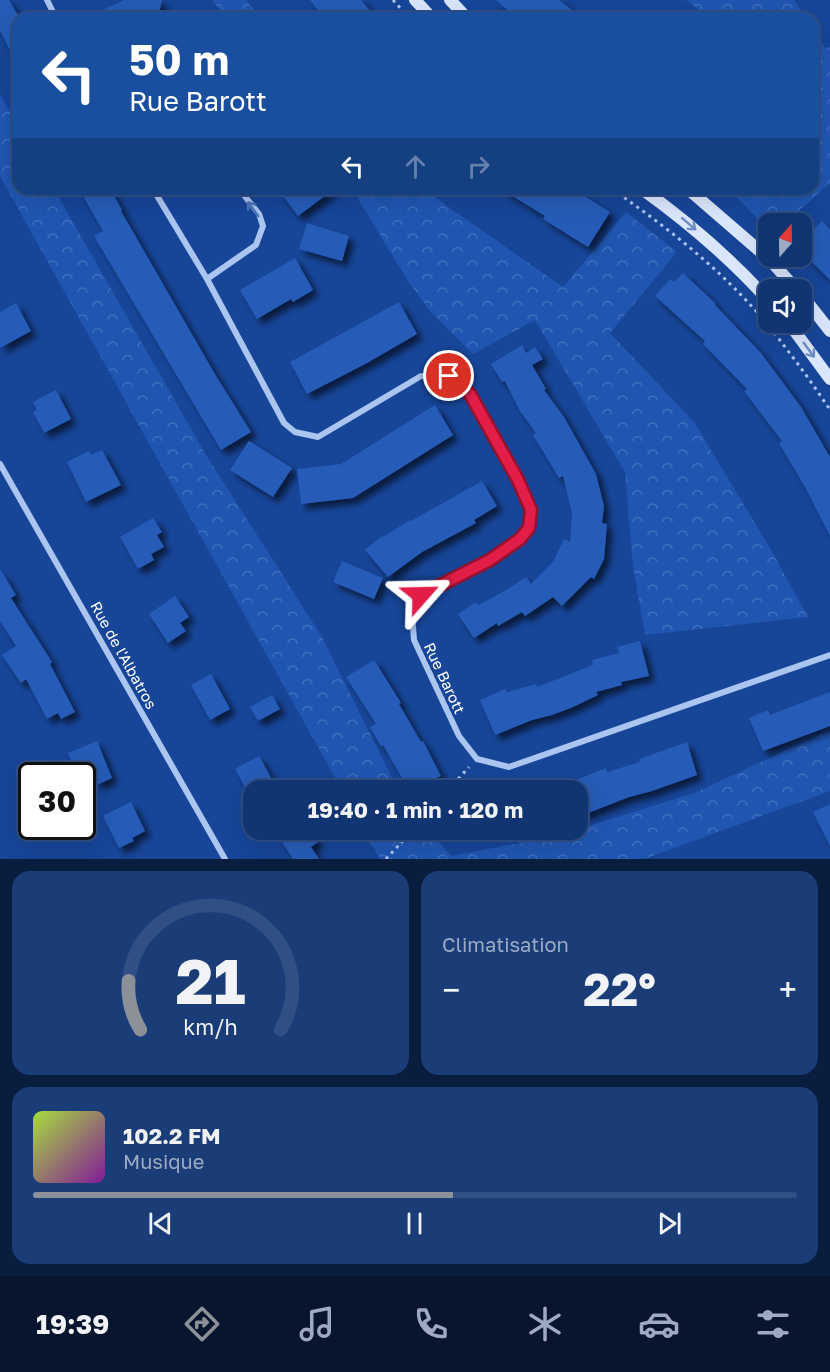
<!DOCTYPE html>
<html lang="fr">
<meta charset="utf-8">
<style>
body{margin:0;font-family:"Golos Text",sans-serif;background:#1a3c77;color:#f1f3f6;height:100vh;display:flex;flex-direction:column;font-size:22px;white-space:nowrap}
*{box-sizing:border-box;margin:0}
p{font-size:20px;color:#9caac4}
.icon{flex:none;width:33px;height:33px;fill:none;stroke:currentColor;stroke-width:2;stroke-linecap:round;stroke-linejoin:round}
.map{position:relative;height:859px;overflow:hidden}
.sheet{display:flex;flex-direction:column;gap:12px;padding:12px;background:#091d3f;flex:1}
.sheet>*{flex:none}
.banner{position:absolute;left:12px;top:12px;width:807px;height:183px;border-radius:18px;box-shadow:0 6px 24px #0002,0 0 0 2px #304f84;background:#1a4fa0;color:#fff;overflow:hidden}
.needle{width:39px;rotate:20deg}
.tools{position:absolute;left:758px;top:213px;display:grid;gap:12px}
.tools a{display:grid;place-items:center;width:54px;height:54px;border-radius:12px;background:#113472;box-shadow:0 6px 24px #0002,0 0 0 2px #304f84;font-size:30px}
.speed{position:absolute;left:18px;top:762px;display:flex;gap:12px;font-size:30px;font-weight:700;text-align:center}
.speed>*{display:grid;place-content:center;width:78px;height:78px;border-radius:50%;background:#113472;box-shadow:0 6px 24px #0002,0 0 0 2px #304f84;line-height:1}
.speed .limit{border:3px solid #111;border-radius:9px;background:#fff;color:#111}
.pin{position:absolute;display:grid;place-items:center;width:51px;height:51px;color:#fff;margin:-26px;border:3px solid #fff;border-radius:50%;box-shadow:0 2px 6px #0007}
.me{position:absolute;width:66px;margin:-33px;rotate:65deg;stroke-linejoin:round;filter:drop-shadow(0 0 4px #0008)}
.turn{display:flex;align-items:center;gap:21px;height:126px;padding:0 18px;font-size:27px}
.turn .icon{width:78px;height:78px;stroke-width:2.5}
.turn b{display:block;font-size:42px;line-height:51px}
.lanes{display:flex;align-items:center;height:57px;padding:0 18px;background:#0003;justify-content:center;gap:30px;direction:ltr}
.lanes .off{opacity:.35}
.big{font-size:45px;font-weight:700;line-height:1.1}
.sheet .tile{flex:1;display:flex;flex-direction:column;justify-content:center;gap:9px;min-width:0;padding:0 21px;border-radius:18px;background:#1a3c77}
.sheet .dial{align-items:center;gap:0}
.dial svg{height:156px;overflow:visible;fill:none;stroke:#304f84;stroke-width:7;stroke-linecap:round;text-anchor:middle}
.dial text{fill:#f1f3f6;stroke:none}
.song{display:flex;align-items:center;gap:18px}
.cover{width:72px;height:72px;border-radius:9px;background:linear-gradient(135deg,hsl(80 70% 55%),hsl(290 70% 35%))}
.played{height:6px;border-radius:3px;background:linear-gradient(90deg,#8c9099 55%,#304f84 55%)}
.keys{display:flex;justify-content:space-around;direction:ltr}
.heat{display:flex;justify-content:space-between;align-items:center;font-size:33px;direction:ltr}
.sheet .tiles{flex:1;display:grid;gap:12px;grid-template-columns:1fr 1fr}
.tile:last-child{grid-column:span 2}
.trip{position:absolute;left:243px;top:780px;width:345px;height:60px;border-radius:18px;background:#113472;box-shadow:0 6px 24px #0002,0 0 0 2px #304f84;font-weight:700;line-height:60px;text-align:center}
.dock{display:flex;height:96px;justify-content:space-around;align-items:center;background:#07152e;color:#9caac4}
.dock .icon{width:42px;height:42px}
.dock .on{color:#8c9099}
.dock b{font-size:27px;color:#f1f3f6}
.map>svg:first-child{display:block}
.forest{fill:url(#forest-crowns)}
.building{fill:#265bb7;filter:url(#shadow)}
.lines{fill:none;stroke-linecap:round;stroke-linejoin:round}
.path{stroke:#abc5f1;stroke-width:3;stroke-dasharray:3 4.5;stroke-linecap:butt}
.street{stroke:#abc5f1;stroke-width:6}
.secondary{stroke:#dae6fc;stroke-width:12}
.oneway{stroke:#4b72b7}
.oneway2{stroke:#6f8dc5}
.route-casing{stroke:#92132f;stroke-width:15}
.route{stroke:#e11d48;stroke-width:10}
.labels{text-anchor:middle;dominant-baseline:central;stroke-width:6;stroke-linejoin:round;paint-order:stroke}
.street-label{font-size:15px;fill:#fff;stroke:#174598}
</style>
<div class="map">
<svg width="830" height="859" viewBox="0 0 830 859">
<defs>
<pattern id="forest-crowns" width="20" height="18" patternUnits="userSpaceOnUse" patternTransform="scale(1.5)"><rect width="20" height="18" fill="#2056b2"/><path d="M2 6a3 3 0 1 1 6 0M12 15a3 3 0 1 1 6 0" fill="none" stroke="#416fbe"/></pattern>
<filter id="shadow"><feDropShadow dx="5.5" dy="5.5" stdDeviation="3" flood-color="#0009"/></filter>
</defs>
<rect width="100%" height="100%" fill="#174598"/>
<!-- forest -->
<path class="forest" d="M212,0H246L260,18H226Z
M686,0H794L806,18H709Z
M813,29L825,48L830,47V183L785,223L768,224V230L729,189H813Z
M0,94L18,126V189H54L206,455L322,637L398,790H342L0,176Z
M352,189H426L444,204L563,287L626,212L677,252L610,333L694,422L767,543L808,617L645,635L633,566L625,472L535,320L473,354L430,311L408,281Z
M830,730V791L644,859H380L363,830H428L451,856L556,836L692,794Z"/>
<!-- building -->
<path class="building" d="M0,0H9L18,15V67L0,30Z
M124,0H162L158,18H85Z
M310,0H361L376,18H324Z
M496,0H559L582,18H516Z
M79,189H110L122,210L121,211L216,376L251,432L221,450L94,236L103,231Z
M278,189H334L298,216Z
M501,189H573L610,212L588,247L543,219L545,216Z
M822,221L830,229V280L801,251V242Z
M307,223L349,236L342,261L299,249Z
M295,258L313,290L293,302L291,299L257,319L240,290Z
M683,273L716,304L715,305L761,353L801,407L830,457V536L805,487L779,443L782,441L744,391L747,389L703,344L705,341L655,296L670,279L674,282Z
M399,302L417,334L367,363L307,394L290,362Z
M16,303L31,331L0,348V312Z
M522,345L526,353L535,347L543,359L532,365L546,389L544,390L564,417L596,474L604,506L602,523L607,524L604,559L594,579L591,577L562,606L553,597L525,616L522,612L498,626L497,623L474,638L458,614L476,602L478,605L503,592L526,577L531,584L553,562L564,539L570,542L572,513L563,476L559,478L533,435L536,433L520,411L505,381L502,382L491,364Z
M56,390L71,419L44,433L33,412L37,410L33,402Z
M435,405L453,435L353,498L301,504L297,469L341,464Z
M249,441L292,468L273,497L230,470Z
M102,450L121,485L86,502L67,462L89,451L91,455Z
M482,481L497,506L474,520L476,523L422,552L388,577L365,550L382,536L383,537L410,520L411,521Z
M153,518L162,532L157,535L164,547L151,554L154,560L138,569L120,537Z
M342,561L383,578L374,599L333,582Z
M0,569L16,595L11,598L52,662L50,664L75,712L61,719L58,713L47,719L26,679L21,683L2,655L16,646L0,621Z
M175,596L189,617L180,623L186,631L168,643L149,614Z
M640,641L649,676L621,682L622,685L596,692L598,695L573,707L552,715L532,720L495,735L480,700L505,689L507,692L536,684L537,687L593,665L592,660L619,653L617,647Z
M374,660L401,703L399,704L421,742L423,741L441,776L412,790H409L383,745L381,746L370,727L376,724L346,677Z
M211,674L230,709L210,720L191,685Z
M830,692V726L763,751L749,718L768,710L770,715Z
M272,695L280,709L258,721L250,707Z
M97,741L112,778L97,785L92,774L78,776L68,753Z
M687,742L697,775L652,791L629,797L578,817V790H551L606,768L607,772L640,762L639,759Z
M259,756L275,785L266,790H254L252,786L246,789L235,769Z
M131,802L145,831L132,838L134,841L119,848L103,816Z
M830,804V846L813,812Z
M288,830H310L318,842L311,847L319,859H293L278,836Z"/>
<g class="lines">
<!-- path -->
<path class="path" d="M393,0L409,18
M612,189C675,233 736,281 782,343C799,365 815,387 830,410
M448,790L469,767
M386,859L413,830"/>
<!-- street -->
<path class="street" d="M47,0L56,18
M153,189L207,279L284,423L295,432L318,437L421,376H449L470,394L518,480L531,510L529,528L520,539L490,560L421,595L412,614L414,640L459,736L477,759L509,767L830,655
M207,279L256,245L263,226L259,214L239,189
M0,464L225,859"/>
<!-- secondary -->
<path class="secondary" d="M415,0L432,18
M450,0L467,18
M642,189C688,222 730,258 768,300
M688,189L770,260L797,290
M801,294L830,331
M788,322L830,379"/>
</g>
<!-- one-way arrows -->
<defs><path id="oneway-shaft" d="M-6 0H5M1.5-3L5.5 0L1.5 3" fill="none" stroke-width="1.6" stroke-linecap="round" stroke-linejoin="round" transform="scale(1.5)"/></defs>
<use class="oneway" href="#oneway-shaft" transform="translate(253 209) rotate(-126)"/>
<g class="oneway2">
<use href="#oneway-shaft" transform="translate(689 224) rotate(41)"/>
<use href="#oneway-shaft" transform="translate(809 350) rotate(54)"/>
</g>
<g class="lines">
<defs>
<path id="route" d="M421,595L490,560L520,539L529,528L531,510L518,480L470,394L449,376"/>
</defs>
<!-- route casing -->
<use href="#route" class="route-casing"/>
<!-- route -->
<use href="#route" class="route"/>
</g>
<g class="labels">
<!-- street labels -->
<g class="street-label">
<text transform="translate(124 655) rotate(61)">Rue de l'Albatros</text>
<text transform="translate(445 678) rotate(65)">Rue Barott</text>
</g>
</g>
</svg>
<div class="tools">
<a><svg class="needle" viewBox="-14 -14 28 28"><path d="M0-13l5 13h-10z" fill="#e53935"/><path d="M0 13l5-13h-10z" fill="#9caac4"/></svg></a>
<a><svg class="icon" aria-label="sound" viewBox="0 0 24 24"><path d="M4 9h4l5-4v14l-5-4H4zM17 9q2 3 0 6"/></svg></a>
</div>
<div class="speed"><div class="limit">30</div></div>
<div class="pin" style="left:449px;top:376px;background:#d93025"><svg class="icon" aria-label="arrive" viewBox="0 0 24 24"><path d="M6 21V4h12l-3 4 3 4H6"/></svg></div>
<svg class="me" style="left:421px;top:595px" viewBox="-20 -20 40 40"><path d="M0-17L14 15 0 8-14 15z" fill="#e11d48" stroke="#fff" stroke-width="4"/></svg>
<div class="trip">19:40 · 1 min · 120 m</div>
<div class="banner">
<div class="turn"><svg class="icon" aria-label="left" viewBox="0 0 24 24"><path d="M17 20v-9H6M10 6l-5 5 5 5"/></svg><div><b>50 m</b>Rue Barott</div></div>
<div class="lanes"><svg class="icon" aria-label="left" viewBox="0 0 24 24"><path d="M17 20v-9H6M10 6l-5 5 5 5"/></svg><svg class="icon off" aria-label="ahead" viewBox="0 0 24 24"><path d="M12 20V5M6 11l6-6 6 6"/></svg><svg class="icon off" aria-label="right" viewBox="0 0 24 24"><path d="M7 20v-9h11M14 6l5 5-5 5"/></svg></div>
</div>
</div>
<section class="sheet">
<div class="tiles">
<div class="tile dial"><svg viewBox="0 0 100 80">
<path d="M14 69A42 42 0 1 1 86 69"/>
<path d="M14 69A42 42 0 0 1 8 44" stroke="#8c9099"/>
<text x="50" y="56" font-size="32" font-weight="700">21</text>
<text x="50" y="72" font-size="11">km/h</text>
</svg></div>
<div class="tile"><p>Climatisation</p>
<div class="heat"><a>−</a><b class="big">22°</b><a>+</a></div>
</div>
<div class="tile">
<div class="song"><i class="cover"></i><div><b>102.2 FM</b><p>Musique</p></div></div>
<div class="played"></div>
<div class="keys"><svg class="icon" aria-label="previous" viewBox="0 0 24 24"><path d="M18 5L8 12l10 7zM5 5v14"/></svg><svg class="icon" aria-label="pause" viewBox="0 0 24 24"><path d="M8 5v14M16 5v14"/></svg><svg class="icon" aria-label="next" viewBox="0 0 24 24"><path d="M6 5l10 7-10 7zM19 5v14"/></svg></div>
</div>
</div>
</section>
<nav class="dock">
<b>19:39</b>
<svg class="icon on" aria-label="directions" viewBox="0 0 24 24"><path d="M12 3l9 9-9 9-9-9zM9 14v-3h6M13 9l2 2-2 2"/></svg>
<svg class="icon" aria-label="music" viewBox="0 0 24 24"><path d="M9 18V5l10-2v13"/><circle cx="6" cy="18" r="3"/><circle cx="16" cy="16" r="3"/></svg>
<svg class="icon" aria-label="phone" viewBox="0 0 24 24"><path d="M5 4h4l2 5-3 2q2 4 5 5l2-3 5 2v4C11 20 4 13 5 4z"/></svg>
<svg class="icon" aria-label="climate" viewBox="0 0 24 24"><path d="M12 3v18M4 7l16 10M4 17L20 7"/></svg>
<svg class="icon" aria-label="car" viewBox="0 0 24 24"><path d="M5 17H2v-5l4-1 3-4h7l3 4 3 1v5h-3M9 17h6M6 11h13"/><circle cx="7" cy="17" r="2"/><circle cx="17" cy="17" r="2"/></svg>
<svg class="icon" aria-label="filters" viewBox="0 0 24 24"><path d="M4 7h16M4 17h16"/><circle cx="9" cy="7" r="2"/><circle cx="15" cy="17" r="2"/></svg>
</nav>
